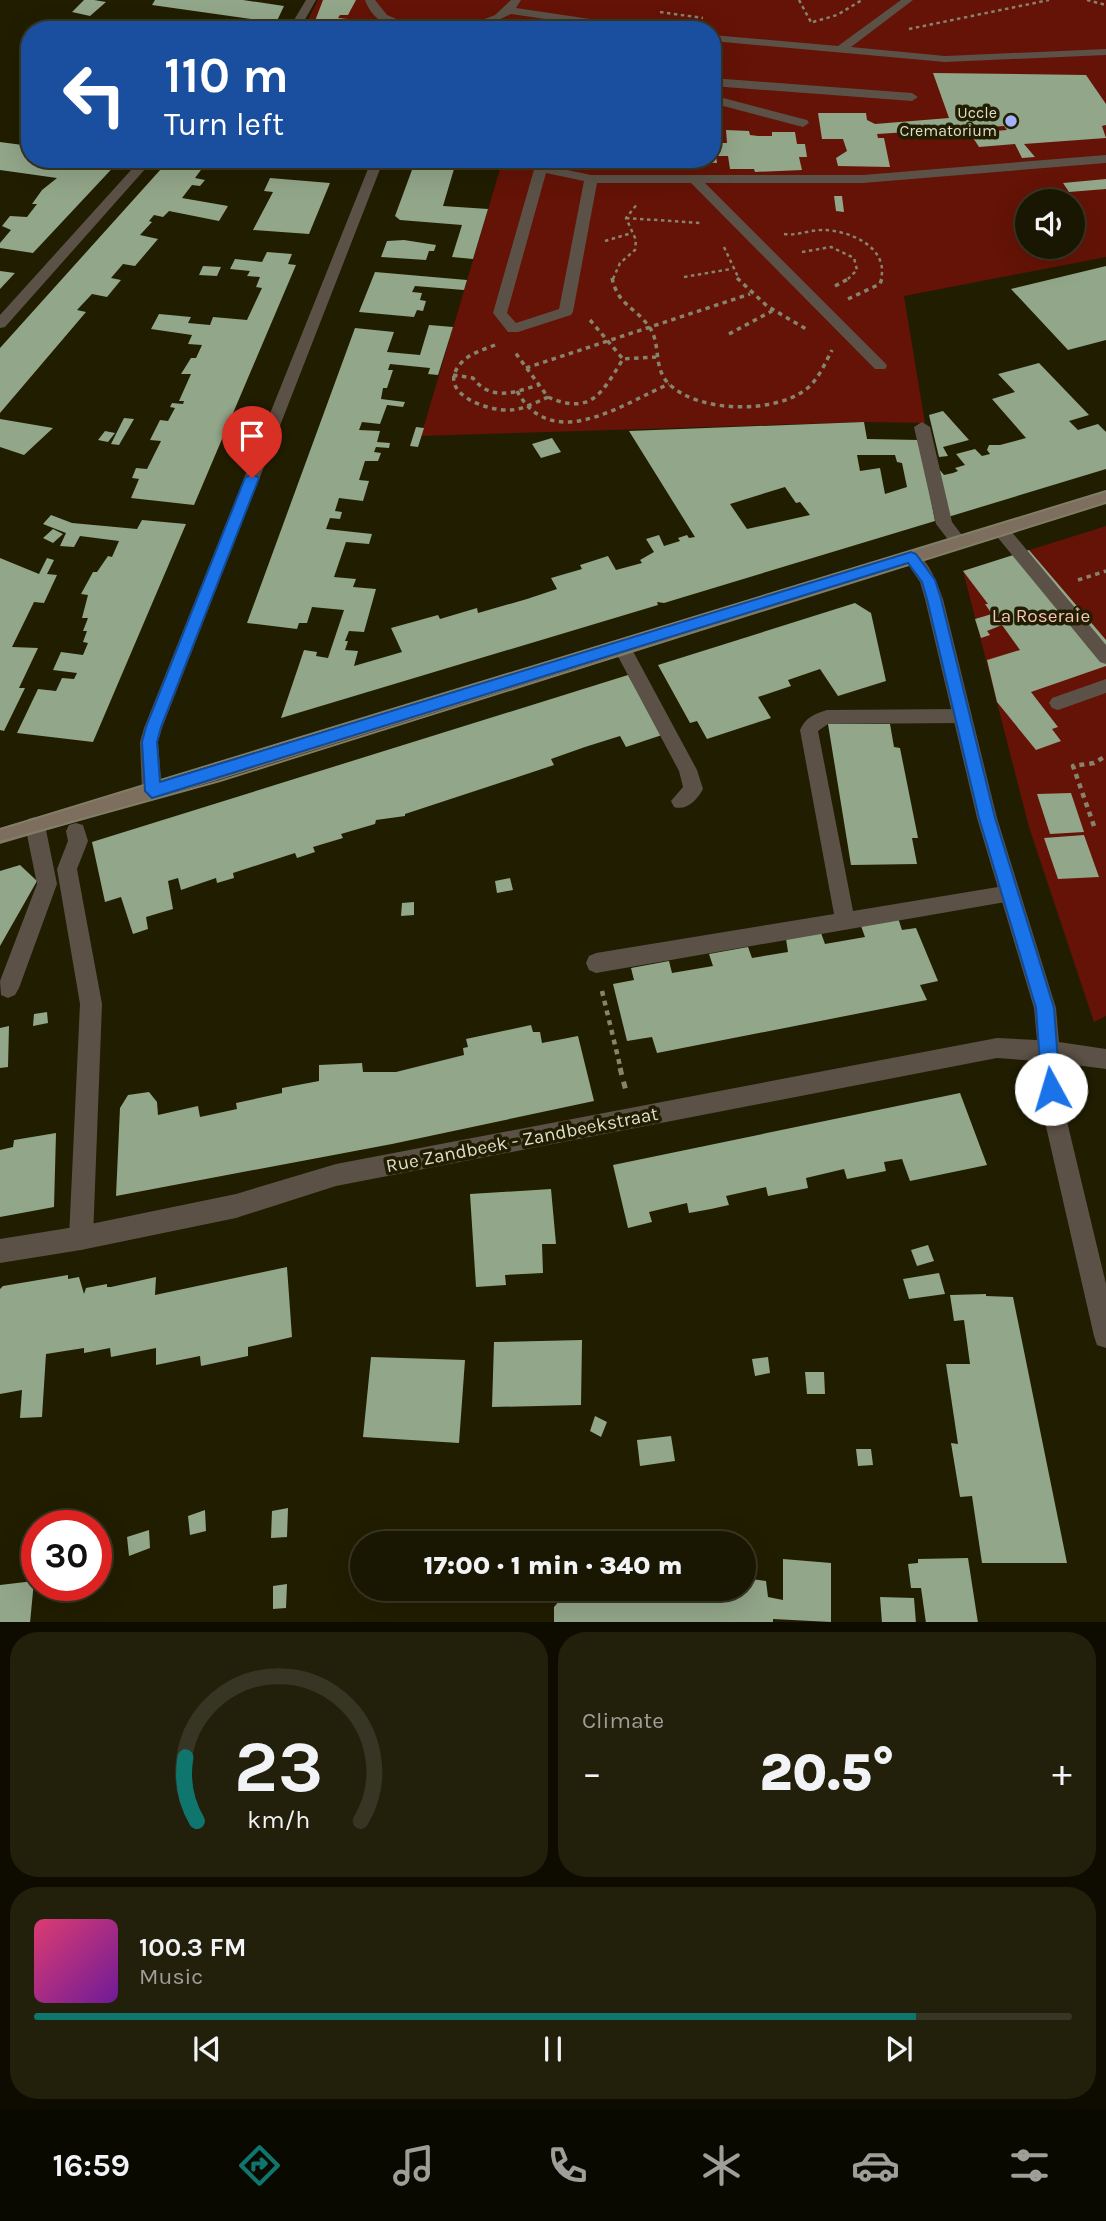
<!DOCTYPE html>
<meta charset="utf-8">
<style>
body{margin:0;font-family:Karla,sans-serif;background:#221f0b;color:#f1f3f6;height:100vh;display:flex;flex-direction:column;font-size:26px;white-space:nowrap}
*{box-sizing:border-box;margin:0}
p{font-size:23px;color:#9f9f99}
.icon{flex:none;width:38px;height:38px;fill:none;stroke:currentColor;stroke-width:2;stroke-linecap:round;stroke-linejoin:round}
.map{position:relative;height:1622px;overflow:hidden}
.details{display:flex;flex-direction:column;gap:10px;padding:10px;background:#0e0c01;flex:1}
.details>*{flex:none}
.top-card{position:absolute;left:21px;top:21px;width:700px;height:147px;border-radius:28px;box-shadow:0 7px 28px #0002,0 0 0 2px #373523;background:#1a4fa0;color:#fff;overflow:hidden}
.controls{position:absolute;left:1015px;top:189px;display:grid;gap:14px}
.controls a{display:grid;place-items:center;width:70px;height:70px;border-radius:50%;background:#191601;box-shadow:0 7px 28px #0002,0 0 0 2px #373523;font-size:35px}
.speed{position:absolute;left:21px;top:1510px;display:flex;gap:14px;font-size:35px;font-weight:700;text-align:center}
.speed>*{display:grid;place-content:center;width:91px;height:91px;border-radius:50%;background:#191601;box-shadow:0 7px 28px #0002,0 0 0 2px #373523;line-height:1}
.speed .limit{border:10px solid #d22;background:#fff;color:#111}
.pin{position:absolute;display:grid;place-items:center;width:60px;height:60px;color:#fff;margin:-72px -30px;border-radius:50% 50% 50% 0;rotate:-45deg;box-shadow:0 0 7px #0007}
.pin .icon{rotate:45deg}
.me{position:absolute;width:77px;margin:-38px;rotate:354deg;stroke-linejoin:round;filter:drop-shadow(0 0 5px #0008)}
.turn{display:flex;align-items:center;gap:24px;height:147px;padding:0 28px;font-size:32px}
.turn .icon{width:91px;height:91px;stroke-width:2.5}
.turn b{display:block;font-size:49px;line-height:60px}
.big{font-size:52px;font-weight:800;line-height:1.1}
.details .tile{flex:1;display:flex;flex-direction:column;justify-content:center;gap:10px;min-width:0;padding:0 24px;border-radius:28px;background:#221f0b}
.details .dial{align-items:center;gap:0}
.dial svg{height:182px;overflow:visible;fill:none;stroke:#373523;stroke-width:7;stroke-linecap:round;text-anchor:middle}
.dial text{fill:#f1f3f6;stroke:none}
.song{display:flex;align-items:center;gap:21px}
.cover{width:84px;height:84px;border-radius:10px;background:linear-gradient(135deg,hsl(340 70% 55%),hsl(280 70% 35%))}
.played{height:7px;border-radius:4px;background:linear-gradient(90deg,#0f766e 85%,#373523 85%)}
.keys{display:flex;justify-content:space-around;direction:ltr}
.heat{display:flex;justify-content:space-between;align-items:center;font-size:38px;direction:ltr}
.details .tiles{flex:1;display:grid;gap:10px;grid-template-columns:1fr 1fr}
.tile:last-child{grid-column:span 2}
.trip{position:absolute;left:350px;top:1531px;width:406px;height:70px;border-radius:35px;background:#191601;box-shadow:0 7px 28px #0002,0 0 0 2px #373523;font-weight:800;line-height:70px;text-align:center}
.tab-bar{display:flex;height:112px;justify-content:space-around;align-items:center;background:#0a0900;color:#9f9f99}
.tab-bar .icon{width:49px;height:49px}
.tab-bar .on{color:#0f766e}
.tab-bar b{font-size:32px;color:#f1f3f6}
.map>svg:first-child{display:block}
.green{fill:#641306;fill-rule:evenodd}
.building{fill:#92a689;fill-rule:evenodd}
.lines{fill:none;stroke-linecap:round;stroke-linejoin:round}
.path-far3{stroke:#86846d;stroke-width:2.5;stroke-dasharray:3.5 3.5;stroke-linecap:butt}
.path-far2{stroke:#86846d;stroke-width:3.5;stroke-dasharray:4.5 4.5;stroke-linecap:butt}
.path-far1{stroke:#86846d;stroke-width:4.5;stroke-dasharray:5 5;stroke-linecap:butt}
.path{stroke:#86846d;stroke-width:5;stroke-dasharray:7 7;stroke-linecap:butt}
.service{fill:#5b5147;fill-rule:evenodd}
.pedestrian{fill:#5b5147;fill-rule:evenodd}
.minor{fill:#5b5147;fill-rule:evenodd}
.secondary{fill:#7e6e5e;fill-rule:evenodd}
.tram{stroke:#817e68;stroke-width:2}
.route{fill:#1a73e8;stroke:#114b97;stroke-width:2}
.poi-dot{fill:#a2b2fd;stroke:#211d01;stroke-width:2.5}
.labels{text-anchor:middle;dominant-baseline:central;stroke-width:7;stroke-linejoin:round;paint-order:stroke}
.far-poi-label{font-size:16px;fill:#dfddcb;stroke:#211d01;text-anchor:end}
.park-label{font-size:19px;fill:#f7c4b9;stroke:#211d01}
.street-label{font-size:19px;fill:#dfddcb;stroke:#211d01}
</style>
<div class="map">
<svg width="1106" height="1623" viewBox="0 0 1106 1623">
<rect width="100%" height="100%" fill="#211d01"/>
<!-- green -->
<path class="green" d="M318,0H1106V257L904,296L925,423L864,422L421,436L503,159H712V30H303ZM1027,201H1073V247H1027Z
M1106,526V1016L1094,1022L1029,827L963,571Z"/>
<!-- building -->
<path class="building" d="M84,0H94L106,2L90,16L72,12Z
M155,0H243L284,6L276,23L250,22L251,19L152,5Z
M323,0H356L348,15H340L338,18L347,19L342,30H303L311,21H315Z
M104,22L138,23L135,30H100Z
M933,73L1086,75L1106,104V125L1102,126L1106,138L1024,144L1035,157L1022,158L1015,144L979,147L970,133L1007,130L1004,126L877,134L878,138H884L890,167L838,166L836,158L847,151L843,139H822L818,113H866L867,120L875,124L949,118Z
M726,130L749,131L750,135L758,136H772V132H795L797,144H805L807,157H799L802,170L755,172L754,169H730L728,156H716L717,163L698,162L697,159H712V143H727Z
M0,142L30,146V159H121L33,253L0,248V243L11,230L2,226L10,216L27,217L37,204H32L42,190L57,178L0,170Z
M170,159H209L195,178L205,180L200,186L192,185L182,198L228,206L219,221L169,211L163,217L154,215L149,221L152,222L140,235L158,239L135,266L123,264L111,278L121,280L107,297L92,294L77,310L86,312L0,413V348Z
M277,159H340L336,169L280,165L275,163Z
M416,159H457L443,206L488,209L473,259L452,257L462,225L400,220L395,216Z
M270,178L330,183L309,234L253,230L273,192L264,191Z
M1106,179V189L1069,192L1063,183Z
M834,196H842L844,212L836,211Z
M387,241L404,240L436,245L434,251H429L426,260L381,257Z
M267,252L292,254L288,264L296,265L194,505L131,498L139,479L132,478L136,468L147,469L161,441L150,440L160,420L168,421L175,408L170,407L172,403L183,404L184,401H179L191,374H181L191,358H196L202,345L188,344L192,335L151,329L159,314L191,317L188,323L210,325L213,317L247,320L262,288L256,287L260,277L247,276L250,271L230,269L235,259L262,262Z
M203,266L221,267L217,276L199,275Z
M1106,266V340L1068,350L1011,289Z
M0,271L15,273L0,289Z
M375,272L467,280L464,290L415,286L412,292L422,293L420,300L426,301L423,311L417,310L414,317L359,312Z
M429,325L453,327L438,375L428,374L430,368L390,364L388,370H393L387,388H383L381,399L405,402L403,407L387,405L380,424L362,422L359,430L380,431L377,442L390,443L389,448L376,447L374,452L381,453L378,461H365L359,480L369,481L363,501L339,498L335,511L342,512L340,519L330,518L326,529L372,534L369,544L346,542L334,577L356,579L353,587L376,589L364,632L349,631L345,641H348L345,650L358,651L354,666L402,652L391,628L438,615L440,619L477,608L478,613L527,599L557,589L551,578L582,569L580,565L608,556L616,570L642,563L640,560L654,552L646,539L659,535L664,546L680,541L678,538L687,535L689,538L695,537L629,431L864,422L867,439L919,440L935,521L664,603L657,602L658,605L281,718L304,650L317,652L316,656L328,658L344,610L312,607L307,623H299L297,629L247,623L355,328L394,332L387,352L420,355ZM857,455H895L897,462L902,463L907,487L885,494L880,468L860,471ZM785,487L796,503L800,502L810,515L747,529L730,504Z
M1039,363L1089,415L1069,421L1078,430L1098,424L1106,432V469L948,517L939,469L944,475L953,473L958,471L955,468L965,465L956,454L975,449L982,456L990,454L987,450L989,445H1000L1026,438L992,399L1015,392L998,374Z
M943,411L969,440L943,447L948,456L939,457L929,415Z
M124,418L134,419L119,445L111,444Z
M0,419L53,428L24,455L0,447Z
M416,427L424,428L418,447L410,446Z
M105,431L115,433L108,442L98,440Z
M552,438L561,452L541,458L532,444Z
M51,515L72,523L137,529L142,520L186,524L93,742L17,733L38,689L56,691L62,678L74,679L77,673L53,670L61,652L83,655L88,643L83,642L87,631H83L88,618H82L88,595L81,594L93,572H97L108,556L112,557L119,541L80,536L74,547L60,546L66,533L43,524Z
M53,529L63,534L53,543L43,538Z
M1029,550L1106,640V666L1031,692L1058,727L1052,729L1061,741L1036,750L997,702L987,660L1020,650L1002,625L987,631L990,635L981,638L975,619L992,614L985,604H988L963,571Z
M0,558L39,574L47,558L54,560L47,574L57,575L44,603L34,602L12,647L38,648L19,688H25L4,731L0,730Z
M855,603L871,613L886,681L838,696L820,669L788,680L791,686L758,697L771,718L707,739L697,721L690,723L658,665Z
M628,675L662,735L626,747L620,736L585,747L551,759L554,765L405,814V816L376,820L375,824L341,834L343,838L313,847L315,852L297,858L295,853L233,873L234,878L217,883L216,878L181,890L178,878L168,881L173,909L146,917L148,929L133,934L121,897L105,902L92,842Z
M828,724H890L894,747L900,748L918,838H912L917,864L851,865Z
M1071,793L1084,832L1050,834L1037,794Z
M1084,835L1099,877L1058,879L1044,838Z
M20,865L37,881L0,946V871Z
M510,878L513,890L497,893L495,881Z
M414,902V915L401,916L402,903Z
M898,918L902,930L916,928L938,981L920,985L927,1000L657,1053L652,1037L627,1041L613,984L634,980L631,968L669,961L672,973L713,966L709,954L748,947L752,958L788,952L786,939L821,933L825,944L865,937L861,926Z
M47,1012L48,1023L33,1026L34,1014Z
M531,1025L533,1032H540L542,1043L578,1036L594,1101L392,1144L116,1196L120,1108L128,1095L149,1092L157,1102L158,1115L198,1106L200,1117L237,1109L236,1103L282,1093V1088L319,1081V1065L362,1063L363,1072H396L464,1055L463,1048L468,1047L466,1039Z
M9,1026L8,1067L0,1068V1028Z
M960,1093L987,1165L910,1181L902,1159L884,1162L886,1171L867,1175L847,1179L844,1169L806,1178L808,1188L768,1196L766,1187L726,1196L729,1205L711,1209L689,1213L687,1203L649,1212L652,1222L628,1228L613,1165Z
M56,1133L54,1207L0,1217V1150L13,1147L14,1140Z
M551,1189L556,1244H542L543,1273L505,1275L506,1285L476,1287L470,1194Z
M928,1245L934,1261L917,1266L911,1250Z
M287,1267L292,1337L248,1347V1356L201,1366L200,1356L156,1365V1348L111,1357L110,1348L84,1353V1348L46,1354L42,1417L20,1418L22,1390L0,1394V1289L3,1286L68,1275V1279L79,1277L84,1294L86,1288L107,1284V1287H111L156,1277L155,1295Z
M939,1273L945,1294L909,1299L903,1279Z
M986,1294V1296L1013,1297L1067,1563H982L972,1496L960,1497L951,1443L958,1444L946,1364H970L964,1320L954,1321L950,1295Z
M582,1340L581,1405L492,1407L494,1342Z
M371,1357L465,1360L459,1443L363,1437Z
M768,1357L770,1373L755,1376L752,1359Z
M805,1372H824L825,1394H807Z
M595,1416L607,1422L601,1437L590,1431Z
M671,1436L675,1461L640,1466L637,1440Z
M856,1449H871L873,1465L858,1466Z
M288,1508L287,1537L271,1538L272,1511Z
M205,1510L206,1531L190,1535L188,1516Z
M149,1530L150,1548L129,1556L127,1537Z
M968,1558L978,1623H926L921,1588H911L908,1564L918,1563V1559Z
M783,1559L831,1563V1622L773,1619V1623H554V1607L561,1599L562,1589H666L665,1595L722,1602V1589H744V1578L766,1581L768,1597L783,1600Z
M34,1581L30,1623H0V1585Z
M287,1584L286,1608L273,1609V1586Z
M880,1597L914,1598L916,1623H882Z"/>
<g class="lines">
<!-- path-far3 -->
<path class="path-far3" d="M799,0L812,24
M1087,0L1106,5
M660,12L703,18
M813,22L837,15L862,0
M909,29L1049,0
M626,218L701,223
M784,234C797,236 809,230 822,230C849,230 889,247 881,279
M605,241L632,233
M724,247L739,279
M802,252L831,247L854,258L857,270L848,279
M684,277L731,269
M613,279L620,263L635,250L636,240L626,218L638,203"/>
<!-- path-far2 -->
<path class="path-far2" d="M612,278C618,306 636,307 650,328C661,345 653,367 668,383C697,413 773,414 805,390C818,381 825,363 832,350
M737,278L767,306L806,329
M835,286L850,278
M848,299L880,284L882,278
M590,320L623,359
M729,334L772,311
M495,345C483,350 470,353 461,363C434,393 489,412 511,410C524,409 537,402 548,397L514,351
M526,368L750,294
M453,375L473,378C490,401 514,393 538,385
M517,391C552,455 624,403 669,384
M548,397C591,416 602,393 623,359L656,357
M1078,580L1106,571"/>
<!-- path-far1 -->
<path class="path-far1" d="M1094,826L1073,766L1094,763L1106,756
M602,991L621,1070"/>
<!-- path -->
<path class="path" d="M620,1068L626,1091"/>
<!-- service -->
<path class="service" d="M183,22L205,28L206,30H161Z
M712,78L912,93L918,97L912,101L712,86Z
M712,95L807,120L809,123L803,127L712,103Z
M537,159H549L548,166L591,175H863L1044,160L1050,164L1044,168L863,183H705L885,363L887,366L885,369H875L691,183H597L573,312L571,315L518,332H508L493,313ZM546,173L584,181L559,309L516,323L507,313Z
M922,422L930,427L952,522L967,542L965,546H953L936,524L914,427Z
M1000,523L1006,525L1106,645V664L1100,662L994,533L992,529L994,525Z
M622,640L628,642L697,770L703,789C697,800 687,811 674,807L671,801L683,787L679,771L613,647L616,642Z
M1106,679V693L1058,710L1052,708L1049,703L1052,698Z
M962,709L968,711L971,716L968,721L962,723L828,724L818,731L853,911L1010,885L1017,888L1020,894L1017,900L596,973L589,970L586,963L589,956L596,953L834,914L800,730C806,717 814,714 827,710Z
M35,817L42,819L45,825L57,884L19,988L15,995L8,998L1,995L0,981L37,884L25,825L28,819Z"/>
<!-- pedestrian -->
<path class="pedestrian" d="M365,0H375L387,15L423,30C399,30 374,26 365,0Z
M511,0H521L516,8L644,27L649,30H620L511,14L481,28L456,30L495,15Z
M901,0H913L851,47L945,56L1106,49V55L945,62L712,41V35L838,46Z
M1106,155V163L1044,168L1038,164L1044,160Z
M76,823L83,825L88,841L77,869L102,1004L93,1238L89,1246L81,1250L73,1246L69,1238L80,1004L57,869L68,841L66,831L69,825Z"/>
<!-- minor -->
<path class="minor" d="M306,0H316L299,30H288Z
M141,159H154L5,327L0,328V315Z
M372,159H384L162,728L158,742L162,791L159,797L152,799L145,797L142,791L140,742L144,728Z
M911,551C928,556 937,583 943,599L997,818L1056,1008L1059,1042L1106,1049V1069L1060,1063L1064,1109L1106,1284V1348L1097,1345L1094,1336L1042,1109L1038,1061L997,1058L336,1186L236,1218L81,1250L0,1263V1239L81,1226L236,1194L336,1164L997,1038L1037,1040L1034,1008L977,818L925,599L920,582L903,557Z"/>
<!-- secondary -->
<path class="secondary" d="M1106,491V503L218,780L0,844V828L218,764Z"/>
<!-- tram -->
<path class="tram" d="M0,829L1106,491
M0,842L220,781L1106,503"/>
</g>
<!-- route -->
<path class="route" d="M252,474L259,478L161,727L157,742L160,782L911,552L916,554L935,580L941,599L995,818L1054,1008L1060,1089L1057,1096L1051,1098L1044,1096L1042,1089L1036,1008L979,818L927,599L922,582L908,563L152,798L145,791L142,742L146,727L245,478Z"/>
<!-- markers -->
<circle class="poi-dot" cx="1011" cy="121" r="7"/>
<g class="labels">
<!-- far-poi labels -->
<g class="far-poi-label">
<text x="997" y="112">Uccle<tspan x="997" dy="18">Crematorium</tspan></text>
</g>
<!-- park labels -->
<g class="park-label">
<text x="1041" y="616">La Roseraie</text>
</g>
<!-- street labels -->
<g class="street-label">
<text transform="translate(522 1140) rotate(-11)">Rue Zandbeek - Zandbeekstraat</text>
</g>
</g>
</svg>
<div class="controls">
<a><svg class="icon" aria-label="sound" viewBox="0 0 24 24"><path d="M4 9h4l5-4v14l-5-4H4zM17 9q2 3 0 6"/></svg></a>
</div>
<div class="speed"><div class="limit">30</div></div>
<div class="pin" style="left:252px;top:478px;background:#d93025"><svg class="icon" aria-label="arrive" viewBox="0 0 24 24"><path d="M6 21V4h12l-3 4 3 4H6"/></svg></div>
<svg class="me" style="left:1051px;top:1089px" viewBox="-20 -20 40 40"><circle r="19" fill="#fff"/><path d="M0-13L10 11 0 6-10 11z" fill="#1a73e8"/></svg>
<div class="trip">17:00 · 1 min · 340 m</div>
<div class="top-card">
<div class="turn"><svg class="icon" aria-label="left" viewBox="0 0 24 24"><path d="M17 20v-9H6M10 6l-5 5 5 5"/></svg><div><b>110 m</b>Turn left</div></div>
</div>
</div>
<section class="details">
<div class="tiles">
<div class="tile dial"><svg viewBox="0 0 100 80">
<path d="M14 69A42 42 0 1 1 86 69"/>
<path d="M14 69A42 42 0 0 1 9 41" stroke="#0f766e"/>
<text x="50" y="56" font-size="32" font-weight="700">23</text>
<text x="50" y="72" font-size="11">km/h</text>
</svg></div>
<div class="tile"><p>Climate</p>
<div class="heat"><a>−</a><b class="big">20.5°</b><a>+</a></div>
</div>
<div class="tile">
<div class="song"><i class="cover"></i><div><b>100.3 FM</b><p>Music</p></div></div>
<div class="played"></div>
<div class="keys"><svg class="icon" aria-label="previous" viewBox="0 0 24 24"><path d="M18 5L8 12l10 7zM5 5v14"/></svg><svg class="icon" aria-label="pause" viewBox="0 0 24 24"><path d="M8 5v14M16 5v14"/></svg><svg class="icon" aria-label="next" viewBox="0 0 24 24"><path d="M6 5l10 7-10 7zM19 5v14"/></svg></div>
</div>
</div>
</section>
<nav class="tab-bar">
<b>16:59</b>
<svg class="icon on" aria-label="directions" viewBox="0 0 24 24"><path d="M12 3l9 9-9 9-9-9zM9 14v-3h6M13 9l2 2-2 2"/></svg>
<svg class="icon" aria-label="music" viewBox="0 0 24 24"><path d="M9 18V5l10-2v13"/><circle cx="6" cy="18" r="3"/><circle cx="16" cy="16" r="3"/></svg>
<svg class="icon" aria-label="phone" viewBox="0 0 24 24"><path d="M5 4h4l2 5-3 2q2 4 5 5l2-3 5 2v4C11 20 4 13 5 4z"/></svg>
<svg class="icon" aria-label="climate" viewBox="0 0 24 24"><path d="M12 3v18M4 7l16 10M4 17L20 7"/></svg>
<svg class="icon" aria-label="car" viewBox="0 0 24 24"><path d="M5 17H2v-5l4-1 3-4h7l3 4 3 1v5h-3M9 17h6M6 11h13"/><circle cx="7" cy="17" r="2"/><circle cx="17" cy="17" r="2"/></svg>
<svg class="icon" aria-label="filters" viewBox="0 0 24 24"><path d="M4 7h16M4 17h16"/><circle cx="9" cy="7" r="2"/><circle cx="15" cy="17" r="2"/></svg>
</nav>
